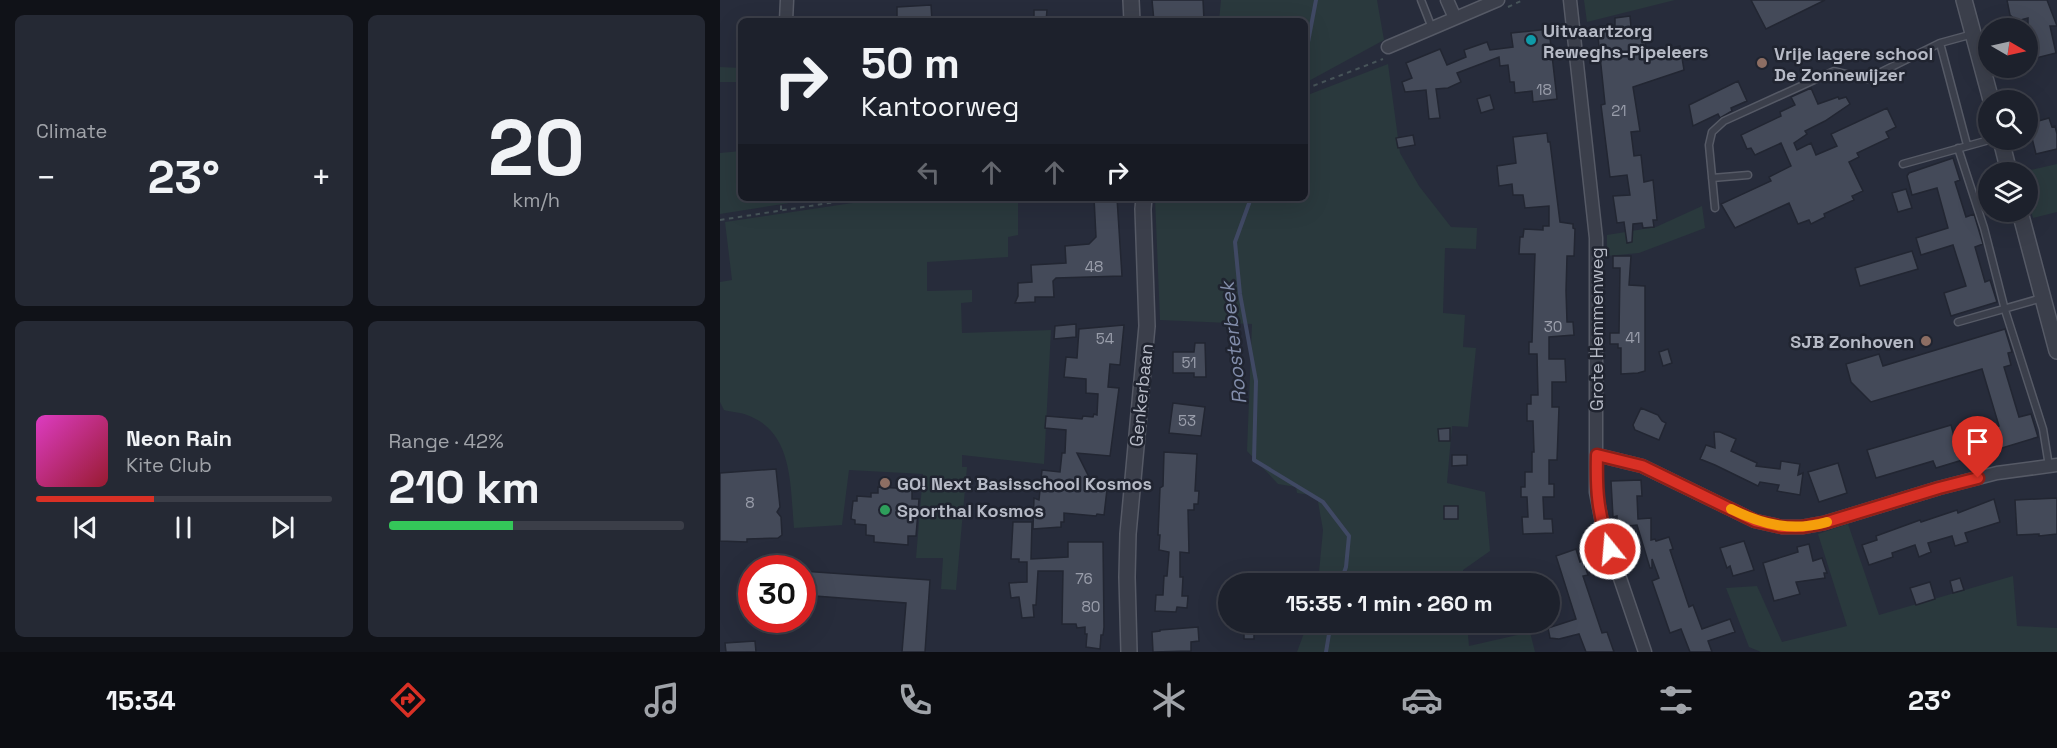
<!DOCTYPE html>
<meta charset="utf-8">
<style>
body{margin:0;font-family:"Space Grotesk",sans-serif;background:#252934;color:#f1f3f6;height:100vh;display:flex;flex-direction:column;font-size:22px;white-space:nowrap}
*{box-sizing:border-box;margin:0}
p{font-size:20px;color:#a0a3a9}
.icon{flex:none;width:33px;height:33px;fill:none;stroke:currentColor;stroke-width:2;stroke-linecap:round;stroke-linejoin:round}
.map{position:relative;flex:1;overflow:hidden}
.panel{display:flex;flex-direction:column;gap:15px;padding:15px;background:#101218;width:720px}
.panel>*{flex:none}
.top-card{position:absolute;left:18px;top:18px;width:570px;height:183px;border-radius:9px;box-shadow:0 6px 24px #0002,0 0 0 2px #3b3e48;background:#1d212c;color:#f1f3f6;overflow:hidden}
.needle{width:39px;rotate:99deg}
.fabs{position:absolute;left:1258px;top:18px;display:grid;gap:12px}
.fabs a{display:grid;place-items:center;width:60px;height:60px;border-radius:50%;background:#1d212c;box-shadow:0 6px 24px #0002,0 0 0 2px #3b3e48;font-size:30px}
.speed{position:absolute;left:18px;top:555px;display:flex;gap:12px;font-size:30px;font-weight:700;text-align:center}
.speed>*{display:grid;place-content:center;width:78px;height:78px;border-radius:50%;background:#1d212c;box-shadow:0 6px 24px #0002,0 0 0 2px #3b3e48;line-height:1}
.speed .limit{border:9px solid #d22;background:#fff;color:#111}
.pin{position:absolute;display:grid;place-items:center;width:51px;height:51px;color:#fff;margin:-62px -26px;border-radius:50% 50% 50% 0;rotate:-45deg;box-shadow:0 0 6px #0007}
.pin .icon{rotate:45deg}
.me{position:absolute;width:66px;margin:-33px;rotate:343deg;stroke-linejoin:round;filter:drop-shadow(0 0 4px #0008)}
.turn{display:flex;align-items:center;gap:21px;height:126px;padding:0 24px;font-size:27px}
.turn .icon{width:78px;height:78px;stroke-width:2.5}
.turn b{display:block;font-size:42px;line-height:51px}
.lanes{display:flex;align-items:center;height:57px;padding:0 24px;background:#0003;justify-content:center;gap:30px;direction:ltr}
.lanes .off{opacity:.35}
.big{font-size:45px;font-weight:600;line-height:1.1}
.panel .widget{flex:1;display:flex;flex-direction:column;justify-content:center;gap:9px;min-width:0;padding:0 21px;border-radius:9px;background:#252934}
.panel .dial{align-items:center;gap:0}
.dial b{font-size:78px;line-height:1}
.song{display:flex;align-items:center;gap:18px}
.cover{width:72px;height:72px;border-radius:9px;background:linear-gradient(135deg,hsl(310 70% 55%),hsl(350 70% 35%))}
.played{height:6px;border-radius:3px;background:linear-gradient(90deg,#d93025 40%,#3b3e48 40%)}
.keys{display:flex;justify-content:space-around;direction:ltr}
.heat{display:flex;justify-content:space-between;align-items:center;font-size:33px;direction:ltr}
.charge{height:9px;border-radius:4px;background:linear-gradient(90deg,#34c759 42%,#3b3e48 0)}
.panel .tiles{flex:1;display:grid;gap:15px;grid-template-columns:repeat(2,1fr)}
.trip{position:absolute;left:498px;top:573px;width:342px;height:60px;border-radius:30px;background:#1d212c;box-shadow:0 6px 24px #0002,0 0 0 2px #3b3e48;font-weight:600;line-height:60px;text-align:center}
.menu{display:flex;height:96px;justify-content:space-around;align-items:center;background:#0c0d12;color:#a0a3a9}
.menu .icon{width:42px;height:42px}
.menu .on{color:#d93025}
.menu b{font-size:27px;color:#f1f3f6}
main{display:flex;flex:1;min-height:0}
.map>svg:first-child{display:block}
.green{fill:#2a393d}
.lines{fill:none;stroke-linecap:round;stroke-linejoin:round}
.stream{stroke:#404964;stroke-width:4}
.building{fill:#444a59;stroke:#222632;stroke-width:1.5}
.service-casing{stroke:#565a66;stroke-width:9}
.minor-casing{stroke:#565a66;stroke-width:15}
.tertiary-casing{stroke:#565a66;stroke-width:18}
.path{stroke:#475459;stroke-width:2;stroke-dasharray:4.5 4.5;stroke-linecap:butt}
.service{stroke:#3b3f4b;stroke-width:6}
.minor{stroke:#3b3f4b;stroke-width:12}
.tertiary{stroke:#3b3f4b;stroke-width:15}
.route-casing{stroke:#8d1f18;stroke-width:15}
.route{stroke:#d93025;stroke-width:10}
.slow{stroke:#f59e0b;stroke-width:10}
.culture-dot{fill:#0f9aa8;stroke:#202430;stroke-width:2}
.education-dot{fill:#8d6e63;stroke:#202430;stroke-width:2}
.leisure-dot{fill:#2e9e5b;stroke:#202430;stroke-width:2}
.labels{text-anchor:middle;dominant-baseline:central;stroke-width:5;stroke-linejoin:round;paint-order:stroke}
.number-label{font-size:15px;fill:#9a9eab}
.poi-label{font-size:18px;font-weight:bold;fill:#b6bac6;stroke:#202430;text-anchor:start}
.street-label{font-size:18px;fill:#b6bac6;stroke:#202430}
.water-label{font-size:20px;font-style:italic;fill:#828daa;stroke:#202430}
</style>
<main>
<section class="panel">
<div class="tiles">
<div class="widget"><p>Climate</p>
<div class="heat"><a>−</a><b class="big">23°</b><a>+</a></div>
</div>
<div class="widget dial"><b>20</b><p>km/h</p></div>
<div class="widget">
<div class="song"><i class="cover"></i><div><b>Neon Rain</b><p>Kite Club</p></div></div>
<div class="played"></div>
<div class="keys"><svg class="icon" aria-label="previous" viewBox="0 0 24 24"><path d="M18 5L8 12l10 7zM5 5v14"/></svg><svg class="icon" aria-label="pause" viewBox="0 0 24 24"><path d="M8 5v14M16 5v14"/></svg><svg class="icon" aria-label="next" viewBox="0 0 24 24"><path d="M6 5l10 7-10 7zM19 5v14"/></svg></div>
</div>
<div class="widget"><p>Range · 42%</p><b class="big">210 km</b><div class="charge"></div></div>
</div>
</section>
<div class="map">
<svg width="1337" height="652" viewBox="0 0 1337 652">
<rect width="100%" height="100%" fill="#272c3b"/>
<!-- green -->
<path class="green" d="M501,0H657L664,40L585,83V21H499Z
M864,0H955L867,22Z
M668,64L680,153L699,186L731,227L757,228L756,249L725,248L723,313L745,315L743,347L756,348L748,427L732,426L727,483L765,492L770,551L743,570L744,583H598L603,530L597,496L577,493L576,487L558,484L527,451L532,324L440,320L435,198H585V96Z
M0,67L21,68V82H0Z
M21,151V198H101L0,214V153Z
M1337,164V212L1313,218L1308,200V172H1302Z
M166,198H298V235L288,237V257L207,262V291L252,290V302L241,303L242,333L331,330L324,464L242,455V467H247L236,590L221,589L223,558H196L203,474L129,470L122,525L74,528C70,487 74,432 27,415C20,412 11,412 4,410L0,402V282L12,280L5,222Z
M982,206L985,228L919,253L887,256V235L936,227Z
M1128,524L1159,615L1293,576L1297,626L1337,628V652H1041L1029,647L1006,588L1037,586L1062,642L1127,626L1098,534Z
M588,622L747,623L749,646L810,632L815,652H577Z"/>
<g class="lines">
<!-- stream -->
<path class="stream" d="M585,58L596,0
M531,198L515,242L520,294L536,381L534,460L603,502L629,536L626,567L620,584
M606,652L611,622"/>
</g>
<!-- building -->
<path class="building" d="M432,0H483L484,21H434Z
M1031,0H1105L1046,29Z
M1287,0H1327L1337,26H1330L1336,53L1308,60V18L1297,21L1290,15Z
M211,5L212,21H177V7Z
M314,10H327L326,21H314Z
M910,16L912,39L923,34L928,54L960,46L964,70L913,87L920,131L911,132L914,156L921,155L924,182L933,180L937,220H933L934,227L923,228L922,223L913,224L912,242L907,243L904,222L897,223L893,196L910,195L907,175L890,177L881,105L885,104L877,27L895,25V18Z
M829,29L837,99L813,102L812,91L795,93L794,82H790L788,65L780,66L779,57L737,73L741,82L728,88L716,89L720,118L709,119L706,90L685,92L682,82L692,78L686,63L720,49L727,65L746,57L744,50L767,42L770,50L793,47L791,33Z
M1018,81L1027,101L1011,108L1012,111L1000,118L998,114L973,126L969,105Z
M1091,88L1098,104L1118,97L1119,99L1126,97L1130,104L1105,121L1085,131L1087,134L1074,143L1077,150L1091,143L1096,155L1117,146L1111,134L1167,108L1176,127L1166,132L1169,138L1137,153L1139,157L1129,162L1143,191L1132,196L1134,200L1104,214L1105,217L1091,224L1089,220L1078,224L1069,203L1015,228L1001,204L1051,181L1049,177L1071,166L1061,143L1035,155L1031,148L1027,149L1021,135L1061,116L1060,112L1075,105L1071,97Z
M770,95L774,109L761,113L757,99Z
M1329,118L1332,127L1335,126L1337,134V149L1316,154L1309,126L1316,124L1315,122Z
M827,133L828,142H830L840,222L853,224V228L855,229L854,256H847L846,291L847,322H853L854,335L829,337V359H845L846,382H832V407H839L837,460H829V484H834V497H823L824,519H832L833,533L803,534L802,517H808L807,497H801V487H805V472H812V452H814L813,421H807V404H811V395H818L817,354H809V342H812L815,254H799L800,237H803L804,229L823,230V226H829V206L805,208L803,195H793L792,184L779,186L777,166L796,163L793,137Z
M693,135L695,145L678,148L676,138Z
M1233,158L1240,180L1235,182L1246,217L1254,214L1263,244L1255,247L1265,282L1270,280L1277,302L1231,316L1224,293L1246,286L1233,245L1201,255L1196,238L1228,228L1217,188L1192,195L1187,176L1189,173Z
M1186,189L1192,208L1178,212L1172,193Z
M374,198H397L402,276L336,278L333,281L334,297H315V302L295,303L298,296V283L312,282L311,265L346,263L345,246L369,244L376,237Z
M1192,251L1198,269L1140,286L1135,268Z
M893,256H911L909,285L925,286V371L918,373L901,374V348H898V344H890V333H899L900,268H893Z
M356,324V337L334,339L335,326Z
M404,325L400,365L390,364L388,387L399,388L390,456L357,453L370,479L388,481L384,515L377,514L376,516L344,513V522H341V527L313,529L314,498L319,500L322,470L340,472L342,453H345L346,430L325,428L326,416L362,419L363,416L373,417L374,414L377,415L378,394L366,393V379L344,377L346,357L357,358L359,329Z
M1285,329L1292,352L1288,353L1291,365L1284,367L1299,417L1311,414L1318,437L1216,468L1213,461L1156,478L1147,450L1231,425L1235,440L1279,426L1262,369L1151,402L1131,382L1126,364L1159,354L1163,366Z
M475,343H485L486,377H474V373H453V352H474Z
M948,349L952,363L943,366L939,352Z
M453,403L485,407L481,436L449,433Z
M921,408L938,415L942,421L946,423L939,440L915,430L913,425Z
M730,428V441H719L718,429Z
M994,432H1000L1016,439L1011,451L1037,463L1036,466L1060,469L1061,461L1080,464L1078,475L1083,473L1080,495L1057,491L1059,485L1040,482L1038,486L995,465L980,459L986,445L995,448Z
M444,452L477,454L475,491H479L478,504H474V510H468L469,553L460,552V577H463L462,596H468L467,608L457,607L456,612L435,611L436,595H443L444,576H447L449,552L439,550L440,535H438L440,488L443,486Z
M732,455H747V465L732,466Z
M1118,463L1127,493L1099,502L1088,472Z
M56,469L60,507L57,512L61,517L62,535L58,538L27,539V542L0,541V473Z
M921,480L922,496H917L918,519L931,518V540L935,539L936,541L949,537L953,549L950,550L969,607L973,605L982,629L1010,619L1015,632L988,641L992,652H970L961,629L950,633L932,581L939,578L932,559V568H930L917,525L897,527V516L893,517L891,481Z
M158,487L192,489V499H199L196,536H188V545L154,542V536L146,535V525L135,524V520L131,519L133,501H137V496L151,497V493H158Z
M1337,498V534L1319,536V534L1297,535L1295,500Z
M1274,499L1280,522L1245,533L1248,542L1235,546L1232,536L1208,543L1211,552L1199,557L1195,545L1172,553L1173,557L1149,565L1142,545L1157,540L1156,536L1200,520L1201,522L1237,510L1238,513Z
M724,506H738V519H724Z
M293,522H312L311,559L348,557V542H383L384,627L383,635H381L380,649L366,647L367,634H365V627L357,628L356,624H342L343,571H318L316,605H313L314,617L302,618L299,597L291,598L289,583L307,582V562H299V559H291Z
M1024,541L1034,570L1013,576L1010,566L1007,568L1000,548Z
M1089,544L1093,561L1102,558L1107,573H1104L1105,578L1076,582L1080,594L1054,601L1043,563L1078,552L1077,547Z
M856,549L860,562L863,561L868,575L863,576L882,633L887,632L894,652H866L859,634L839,639L830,638L828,628L856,619L836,556Z
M82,571L210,580L205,652H182L186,603L82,595Z
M1240,578L1244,590L1233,593L1230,581Z
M1210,582L1215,599L1196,605L1190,588Z
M524,626L534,627V639H524Z
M478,627L479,641L471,642V651L433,652L432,632L440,631V630Z
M35,641L36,652H6L5,643Z"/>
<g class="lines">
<defs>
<path id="service" d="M701,0L712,28
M1220,43L1247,145
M1238,148L1264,228L1285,310L1323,429L1329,466
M1183,164L1269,140
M992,178L1028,175
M995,208L989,145L992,132L1004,121L1114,71L1147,79L1220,43L1253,34
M1238,322L1322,298"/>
<path id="minor" d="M727,0L735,18
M850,0L876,238V492L883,528L925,652
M66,21L67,0
M668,47L778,0
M877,455L922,466L1035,521L1062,527H1082L1104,523L1219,488L1277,473L1337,465"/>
<path id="tertiary" d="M411,0L412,21
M1244,0L1271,100
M1281,140L1289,172
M1300,212L1337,351
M409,652L407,577L408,534L427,326L423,209L424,198"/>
</defs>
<!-- service casing -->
<use href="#service" class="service-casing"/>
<!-- minor casing -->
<use href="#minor" class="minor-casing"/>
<!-- tertiary casing -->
<use href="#tertiary" class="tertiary-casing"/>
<!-- path -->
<path class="path" d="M788,7L803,0
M585,89L663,59
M61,210V198
M0,220L141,198"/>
<!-- service -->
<use href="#service" class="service"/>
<!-- minor -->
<use href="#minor" class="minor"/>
<!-- tertiary -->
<use href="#tertiary" class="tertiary"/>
</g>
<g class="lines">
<defs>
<path id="route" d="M890,549C878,514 876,492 877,455L922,466L1035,521L1062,527H1082L1104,523L1219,488L1258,478"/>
</defs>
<!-- route casing -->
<use href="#route" class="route-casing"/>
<!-- route -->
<use href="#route" class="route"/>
<!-- slow -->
<path class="slow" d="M1011,509C1043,525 1073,532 1107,522"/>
</g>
<!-- markers -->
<circle class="culture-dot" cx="811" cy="40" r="6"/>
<g class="education-dot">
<circle cx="1042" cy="63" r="6"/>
<circle cx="1206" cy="341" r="6"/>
<circle cx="165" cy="483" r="6"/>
</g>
<circle class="leisure-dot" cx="165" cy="510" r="6"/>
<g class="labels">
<!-- number labels -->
<g class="number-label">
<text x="824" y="89">18</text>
<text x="899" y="110">21</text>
<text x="374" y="266">48</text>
<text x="833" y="326">30</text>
<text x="913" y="337">41</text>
<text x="385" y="338">54</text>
<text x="469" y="362">51</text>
<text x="467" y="420">53</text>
<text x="30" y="502">8</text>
<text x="364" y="578">76</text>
<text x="371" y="606">80</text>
</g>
<!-- poi labels -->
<g class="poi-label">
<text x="823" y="30">Uitvaartzorg<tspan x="823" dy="21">Reweghs-Pipeleers</tspan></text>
<text x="1054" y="53">Vrije lagere school<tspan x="1054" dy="21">De Zonnewijzer</tspan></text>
<text x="1194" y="341" text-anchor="end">SJB Zonhoven</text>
<text x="177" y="483">GO! Next Basisschool Kosmos</text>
<text x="177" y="510">Sporthal Kosmos</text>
</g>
<!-- street labels -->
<g class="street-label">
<text transform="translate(876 329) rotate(-90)">Grote Hemmenweg</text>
<text transform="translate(421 395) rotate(-84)">Genkerbaan</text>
</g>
<!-- water labels -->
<g class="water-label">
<text transform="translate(513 343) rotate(-96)">Roosterbeek</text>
</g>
</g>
</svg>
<div class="fabs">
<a><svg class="needle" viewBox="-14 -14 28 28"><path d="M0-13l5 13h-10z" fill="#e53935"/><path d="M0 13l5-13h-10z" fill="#a0a3a9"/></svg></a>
<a><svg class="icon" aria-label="search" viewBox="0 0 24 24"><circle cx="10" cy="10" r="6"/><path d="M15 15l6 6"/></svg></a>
<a><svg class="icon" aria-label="layers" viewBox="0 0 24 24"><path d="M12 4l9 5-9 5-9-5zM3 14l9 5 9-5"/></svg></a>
</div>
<div class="speed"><div class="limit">30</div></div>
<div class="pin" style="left:1258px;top:478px;background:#d93025"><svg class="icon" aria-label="arrive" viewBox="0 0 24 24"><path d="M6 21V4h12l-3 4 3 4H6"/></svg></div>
<svg class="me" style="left:890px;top:549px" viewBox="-20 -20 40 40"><circle r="17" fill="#d93025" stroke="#fff" stroke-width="3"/><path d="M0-11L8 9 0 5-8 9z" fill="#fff"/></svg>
<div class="trip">15:35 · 1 min · 260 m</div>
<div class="top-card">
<div class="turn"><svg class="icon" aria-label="right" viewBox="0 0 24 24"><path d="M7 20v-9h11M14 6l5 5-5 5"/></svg><div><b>50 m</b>Kantoorweg</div></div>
<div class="lanes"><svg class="icon off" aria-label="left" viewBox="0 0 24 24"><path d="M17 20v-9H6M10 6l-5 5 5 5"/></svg><svg class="icon off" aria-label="ahead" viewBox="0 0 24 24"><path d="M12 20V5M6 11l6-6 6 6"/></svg><svg class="icon off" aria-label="ahead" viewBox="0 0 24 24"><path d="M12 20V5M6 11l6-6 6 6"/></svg><svg class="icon" aria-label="right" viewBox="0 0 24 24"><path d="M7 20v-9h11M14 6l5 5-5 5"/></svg></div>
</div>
</div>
</main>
<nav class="menu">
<b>15:34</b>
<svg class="icon on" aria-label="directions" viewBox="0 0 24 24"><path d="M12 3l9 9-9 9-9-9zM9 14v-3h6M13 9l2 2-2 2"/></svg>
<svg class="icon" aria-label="music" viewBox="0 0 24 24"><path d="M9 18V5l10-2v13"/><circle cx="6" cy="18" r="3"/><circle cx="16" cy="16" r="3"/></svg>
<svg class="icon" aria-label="phone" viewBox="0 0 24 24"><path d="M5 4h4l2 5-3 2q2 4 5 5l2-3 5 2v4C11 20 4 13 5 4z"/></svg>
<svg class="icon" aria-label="climate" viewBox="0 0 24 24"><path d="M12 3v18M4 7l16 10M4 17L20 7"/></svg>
<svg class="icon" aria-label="car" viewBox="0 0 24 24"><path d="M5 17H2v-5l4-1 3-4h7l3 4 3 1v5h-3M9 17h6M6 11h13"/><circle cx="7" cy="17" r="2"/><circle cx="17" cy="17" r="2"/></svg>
<svg class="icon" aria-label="filters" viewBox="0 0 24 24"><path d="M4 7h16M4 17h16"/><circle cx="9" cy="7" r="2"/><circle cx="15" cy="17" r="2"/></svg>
<b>23°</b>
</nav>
